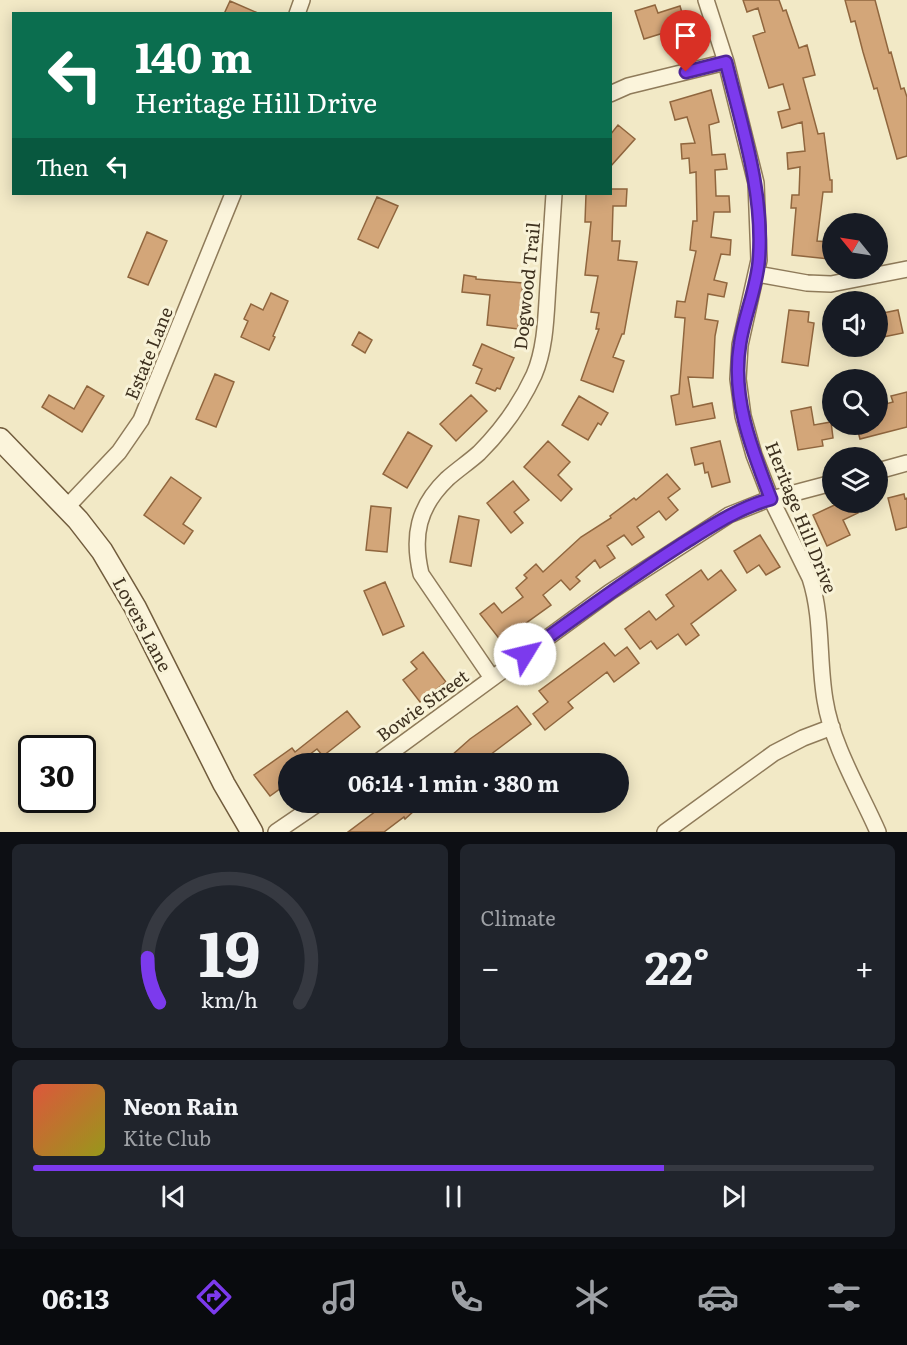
<!DOCTYPE html>
<meta charset="utf-8">
<style>
body{margin:0;font-family:Literata,serif;background:#20242c;color:#f1f3f6;height:100vh;display:flex;flex-direction:column;font-size:22px;white-space:nowrap}
*{box-sizing:border-box;margin:0}
p{font-size:20px;color:#9ea1a6}
.icon{flex:none;width:33px;height:33px;fill:none;stroke:currentColor;stroke-width:2;stroke-linecap:round;stroke-linejoin:round}
.map{position:relative;height:832px;overflow:hidden}
.details{display:flex;flex-direction:column;gap:12px;padding:12px;background:#0d0f14;flex:1}
.details>*{flex:none}
.guide{position:absolute;left:12px;top:12px;width:600px;height:183px;border-radius:0px;box-shadow:0 3px 15px #0003;background:#0b6e4f;color:#fff;overflow:hidden}
.needle{width:39px;rotate:300deg}
.controls{position:absolute;left:822px;top:213px;display:grid;gap:12px}
.controls a{display:grid;place-items:center;width:66px;height:66px;border-radius:50%;background:#171b24;box-shadow:0 3px 15px #0003;font-size:30px}
.speed{position:absolute;left:18px;top:735px;display:flex;gap:12px;font-size:30px;font-weight:700;text-align:center}
.speed>*{display:grid;place-content:center;width:78px;height:78px;border-radius:50%;background:#171b24;box-shadow:0 3px 15px #0003;line-height:1}
.speed .limit{border:3px solid #111;border-radius:9px;background:#fff;color:#111}
.pin{position:absolute;display:grid;place-items:center;width:51px;height:51px;color:#fff;margin:-62px -26px;border-radius:50% 50% 50% 0;rotate:-45deg;box-shadow:0 0 6px #0007}
.pin .icon{rotate:45deg}
.me{position:absolute;width:66px;margin:-33px;rotate:54deg;stroke-linejoin:round;filter:drop-shadow(0 0 4px #0008)}
.turn{display:flex;align-items:center;gap:21px;height:126px;padding:0 24px;font-size:27px}
.turn .icon{width:78px;height:78px;stroke-width:2.5}
.turn b{display:block;font-size:42px;line-height:51px}
.then{display:flex;align-items:center;height:57px;padding:0 24px;background:#0003;gap:12px;font-size:22px}
.big{font-size:45px;font-weight:700;line-height:1.1}
.details .tile{flex:1;display:flex;flex-direction:column;justify-content:center;gap:9px;min-width:0;padding:0 21px;border-radius:9px;background:#20242c}
.details .dial{align-items:center;gap:0}
.dial svg{height:156px;overflow:visible;fill:none;stroke:#363941;stroke-width:7;stroke-linecap:round;text-anchor:middle}
.dial text{fill:#f1f3f6;stroke:none}
.song{display:flex;align-items:center;gap:18px}
.cover{width:72px;height:72px;border-radius:9px;background:linear-gradient(135deg,hsl(10 70% 55%),hsl(60 70% 35%))}
.played{height:6px;border-radius:3px;background:linear-gradient(90deg,#7c3aed 75%,#363941 75%)}
.keys{display:flex;justify-content:space-around;direction:ltr}
.heat{display:flex;justify-content:space-between;align-items:center;font-size:33px;direction:ltr}
.details .tiles{flex:1;display:grid;gap:12px;grid-template-columns:1fr 1fr}
.tile:last-child{grid-column:span 2}
.trip{position:absolute;left:278px;top:753px;width:351px;height:60px;border-radius:30px;background:#171b24;box-shadow:0 3px 15px #0003;font-weight:700;line-height:60px;text-align:center}
.tab-bar{display:flex;height:96px;justify-content:space-around;align-items:center;background:#090b0e;color:#9ea1a6}
.tab-bar .icon{width:42px;height:42px}
.tab-bar .current{color:#7c3aed}
.tab-bar b{font-size:27px;color:#f1f3f6}
.map>svg:first-child{display:block}
.building{fill:#d3a679;stroke:#90663e;stroke-width:1.5}
.lines{fill:none;stroke-linecap:round;stroke-linejoin:round}
.street-casing{stroke:#8f7b5a;stroke-width:18}
.secondary-casing{stroke:#715c3d;stroke-width:24}
.street{stroke:#fbf4db;stroke-width:15}
.secondary{stroke:#fbf4db;stroke-width:21}
.route-casing{stroke:#51269a;stroke-width:15}
.route{stroke:#7c3aed;stroke-width:10}
.labels{text-anchor:middle;dominant-baseline:central;stroke-width:6;stroke-linejoin:round;paint-order:stroke}
.street-label{font-size:18px;fill:#3e311f;stroke:#f8f2d7}
</style>
<div class="map">
<svg width="907" height="832" viewBox="0 0 907 832">
<rect width="100%" height="100%" fill="#f2e9c6"/>
<!-- building -->
<path class="building" d="M743,0H779L783,11L786,10L799,48L807,45L815,75L803,78L818,134L824,133L830,180H832V192H823L817,241L830,242L829,259L792,255L796,208H791L792,195H799L800,167L788,169L787,153L805,151L802,122L782,128L778,112L790,109L783,84L769,88L753,36L765,32L758,8L747,12Z
M845,0H875L889,53L891,52L901,89L904,88L907,97V156L897,159L877,88L874,89L863,52L855,21L851,22Z
M230,1L260,14H224Z
M655,5L658,13L680,6L686,26L644,39L635,11Z
M711,90L719,122L709,125L712,155L725,154L727,169L715,170L716,196H729L730,212H714L711,237L731,240L730,255L721,254L714,280L727,283L724,297L708,294L705,319L718,321L715,336L713,378L688,377L693,407L712,403L715,418L676,425L671,396L679,394L685,318L675,317L677,301L685,302L696,251L690,250L693,221H697L696,172L690,173L689,158L682,159L681,144L695,143L687,117L675,120L670,102Z
M618,125L635,139L610,167V135Z
M610,189H627L626,206H613L612,241H620L618,260L637,262L624,334H622L613,357L624,361L613,392L581,380L599,329H596L599,313L591,312L598,276L585,275L591,222H585L586,194H610Z
M377,197L398,206L378,248L358,239Z
M147,232L167,241L148,285L128,277Z
M464,275L476,277V279L523,283L518,329L487,325L490,295L462,292Z
M271,293L288,301L273,336L275,337L269,350L241,337L248,321L244,319L251,304L263,310Z
M789,310L809,312L808,322L814,323L808,366L782,362Z
M898,310L903,333L878,338V314Z
M359,332L372,340L365,353L352,345Z
M482,344L514,358L500,389L497,388L495,391L476,383L482,369L473,365Z
M215,374L234,382L216,427L196,419Z
M87,386L104,396L82,432L42,407L49,395L74,409Z
M907,392V427L860,439L856,424H878V406L893,402L891,396Z
M471,395L487,411L456,441L440,424Z
M579,396L608,413L601,425L598,423L588,440L562,425Z
M811,407L814,425L831,422L833,438L822,440L823,446L798,450L791,411Z
M408,432L432,446L407,488L383,474Z
M548,441L570,462L558,475L572,489L561,501L524,467Z
M720,441L730,482L712,487L708,472L705,473L703,463L695,465L691,448Z
M667,474L680,489L668,498L678,510L666,520L659,511L637,527L644,537L632,545L624,535L607,546L615,558L600,568L595,560L576,577L580,581L570,590L561,580L543,595L551,605L501,641L480,614L494,603L502,613L523,597L516,588L527,578L524,575L536,564L543,572L581,537L611,518L610,516L634,498L636,500Z
M171,477L201,498L183,524L193,531L184,544L144,515Z
M513,481L529,500L514,512L523,523L511,533L487,503Z
M904,494L905,499L907,498V527L896,530L888,498Z
M841,502H853L858,513L843,520L850,535L827,546L813,515Z
M371,506L391,508L387,552L366,550Z
M459,516L479,520L471,566L450,562Z
M760,535L780,567L766,575L759,565L747,573L734,551Z
M701,570L708,580L721,570L736,590L691,624L699,635L686,645L678,634L657,649L651,641L640,649L625,629L649,611L656,620L674,606L666,595Z
M385,582L404,626L383,635L364,591Z
M604,643L615,656L627,647L639,663L614,682L607,672L568,702L573,708L545,730L533,714L548,702L539,691Z
M423,652L446,682L420,702L403,680L417,669L411,662Z
M517,706L531,724L486,758L487,759L481,764H442L470,739Z
M347,711L360,727L323,756L317,749L301,761L303,764H288V783L270,796L254,775L292,748L295,752Z
M388,802H424L405,819L404,817L384,832H348Z"/>
<g class="lines">
<defs>
<path id="street" d="M706,0L726,62L756,183L759,260L740,345L738,379L743,416L754,455L771,499L810,578C823,618 818,659 825,700C832,745 860,791 878,832
M297,14L302,0
M610,94L628,86L726,62
M757,274L807,283L831,284L907,269
M878,471L907,463
M66,508L119,452L141,420L233,194
M492,678L421,574C412,536 418,507 447,479C457,470 469,462 479,453C501,431 521,403 534,375C546,347 546,314 548,285C550,254 552,224 554,194
M375,764L610,592L729,515L764,501L832,483
M276,832L320,802
M665,832L774,753L803,738L832,727"/>
<path id="secondary" d="M0,439L78,520L102,551L135,607L224,784L252,832"/>
</defs>
<!-- street casing -->
<use href="#street" class="street-casing"/>
<!-- secondary casing -->
<use href="#secondary" class="secondary-casing"/>
<!-- street -->
<use href="#street" class="street"/>
<!-- secondary -->
<use href="#secondary" class="secondary"/>
</g>
<g class="lines">
<defs>
<path id="route" d="M525,654C577,616 628,579 681,545C710,527 738,508 771,499C752,450 731,398 740,344C744,316 757,288 759,259C764,192 742,127 726,62L686,72"/>
</defs>
<!-- route casing -->
<use href="#route" class="route-casing"/>
<!-- route -->
<use href="#route" class="route"/>
</g>
<g class="labels">
<!-- street labels -->
<g class="street-label">
<text transform="translate(526 286) rotate(-84)">Dogwood Trail</text>
<text transform="translate(148 353) rotate(-68)">Estate Lane</text>
<text transform="translate(802 517) rotate(68)">Heritage Hill Drive</text>
<text transform="translate(143 624) rotate(62)">Lovers Lane</text>
<text transform="translate(422 705) rotate(-36)">Bowie Street</text>
</g>
</g>
</svg>
<div class="controls">
<a><svg class="needle" viewBox="-14 -14 28 28"><path d="M0-13l5 13h-10z" fill="#e53935"/><path d="M0 13l5-13h-10z" fill="#9ea1a6"/></svg></a>
<a><svg class="icon" aria-label="sound" viewBox="0 0 24 24"><path d="M4 9h4l5-4v14l-5-4H4zM17 9q2 3 0 6"/></svg></a>
<a><svg class="icon" aria-label="search" viewBox="0 0 24 24"><circle cx="10" cy="10" r="6"/><path d="M15 15l6 6"/></svg></a>
<a><svg class="icon" aria-label="layers" viewBox="0 0 24 24"><path d="M12 4l9 5-9 5-9-5zM3 14l9 5 9-5"/></svg></a>
</div>
<div class="speed"><div class="limit">30</div></div>
<div class="pin" style="left:686px;top:72px;background:#d93025"><svg class="icon" aria-label="arrive" viewBox="0 0 24 24"><path d="M6 21V4h12l-3 4 3 4H6"/></svg></div>
<svg class="me" style="left:525px;top:654px" viewBox="-20 -20 40 40"><circle r="19" fill="#fff"/><path d="M0-13L10 11 0 6-10 11z" fill="#7c3aed"/></svg>
<div class="trip">06:14 · 1 min · 380 m</div>
<div class="guide">
<div class="turn"><svg class="icon" aria-label="left" viewBox="0 0 24 24"><path d="M17 20v-9H6M10 6l-5 5 5 5"/></svg><div><b>140 m</b>Heritage Hill Drive</div></div>
<div class="then">Then<svg class="icon" aria-label="left" viewBox="0 0 24 24"><path d="M17 20v-9H6M10 6l-5 5 5 5"/></svg></div>
</div>
</div>
<section class="details">
<div class="tiles">
<div class="tile dial"><svg viewBox="0 0 100 80">
<path d="M14 69A42 42 0 1 1 86 69"/>
<path d="M14 69A42 42 0 0 1 8 46" stroke="#7c3aed"/>
<text x="50" y="56" font-size="32" font-weight="700">19</text>
<text x="50" y="72" font-size="11">km/h</text>
</svg></div>
<div class="tile"><p>Climate</p>
<div class="heat"><a>−</a><b class="big">22°</b><a>+</a></div>
</div>
<div class="tile">
<div class="song"><i class="cover"></i><div><b>Neon Rain</b><p>Kite Club</p></div></div>
<div class="played"></div>
<div class="keys"><svg class="icon" aria-label="previous" viewBox="0 0 24 24"><path d="M18 5L8 12l10 7zM5 5v14"/></svg><svg class="icon" aria-label="pause" viewBox="0 0 24 24"><path d="M8 5v14M16 5v14"/></svg><svg class="icon" aria-label="next" viewBox="0 0 24 24"><path d="M6 5l10 7-10 7zM19 5v14"/></svg></div>
</div>
</div>
</section>
<nav class="tab-bar">
<b>06:13</b>
<svg class="icon current" aria-label="directions" viewBox="0 0 24 24"><path d="M12 3l9 9-9 9-9-9zM9 14v-3h6M13 9l2 2-2 2"/></svg>
<svg class="icon" aria-label="music" viewBox="0 0 24 24"><path d="M9 18V5l10-2v13"/><circle cx="6" cy="18" r="3"/><circle cx="16" cy="16" r="3"/></svg>
<svg class="icon" aria-label="phone" viewBox="0 0 24 24"><path d="M5 4h4l2 5-3 2q2 4 5 5l2-3 5 2v4C11 20 4 13 5 4z"/></svg>
<svg class="icon" aria-label="climate" viewBox="0 0 24 24"><path d="M12 3v18M4 7l16 10M4 17L20 7"/></svg>
<svg class="icon" aria-label="car" viewBox="0 0 24 24"><path d="M5 17H2v-5l4-1 3-4h7l3 4 3 1v5h-3M9 17h6M6 11h13"/><circle cx="7" cy="17" r="2"/><circle cx="17" cy="17" r="2"/></svg>
<svg class="icon" aria-label="filters" viewBox="0 0 24 24"><path d="M4 7h16M4 17h16"/><circle cx="9" cy="7" r="2"/><circle cx="15" cy="17" r="2"/></svg>
</nav>
